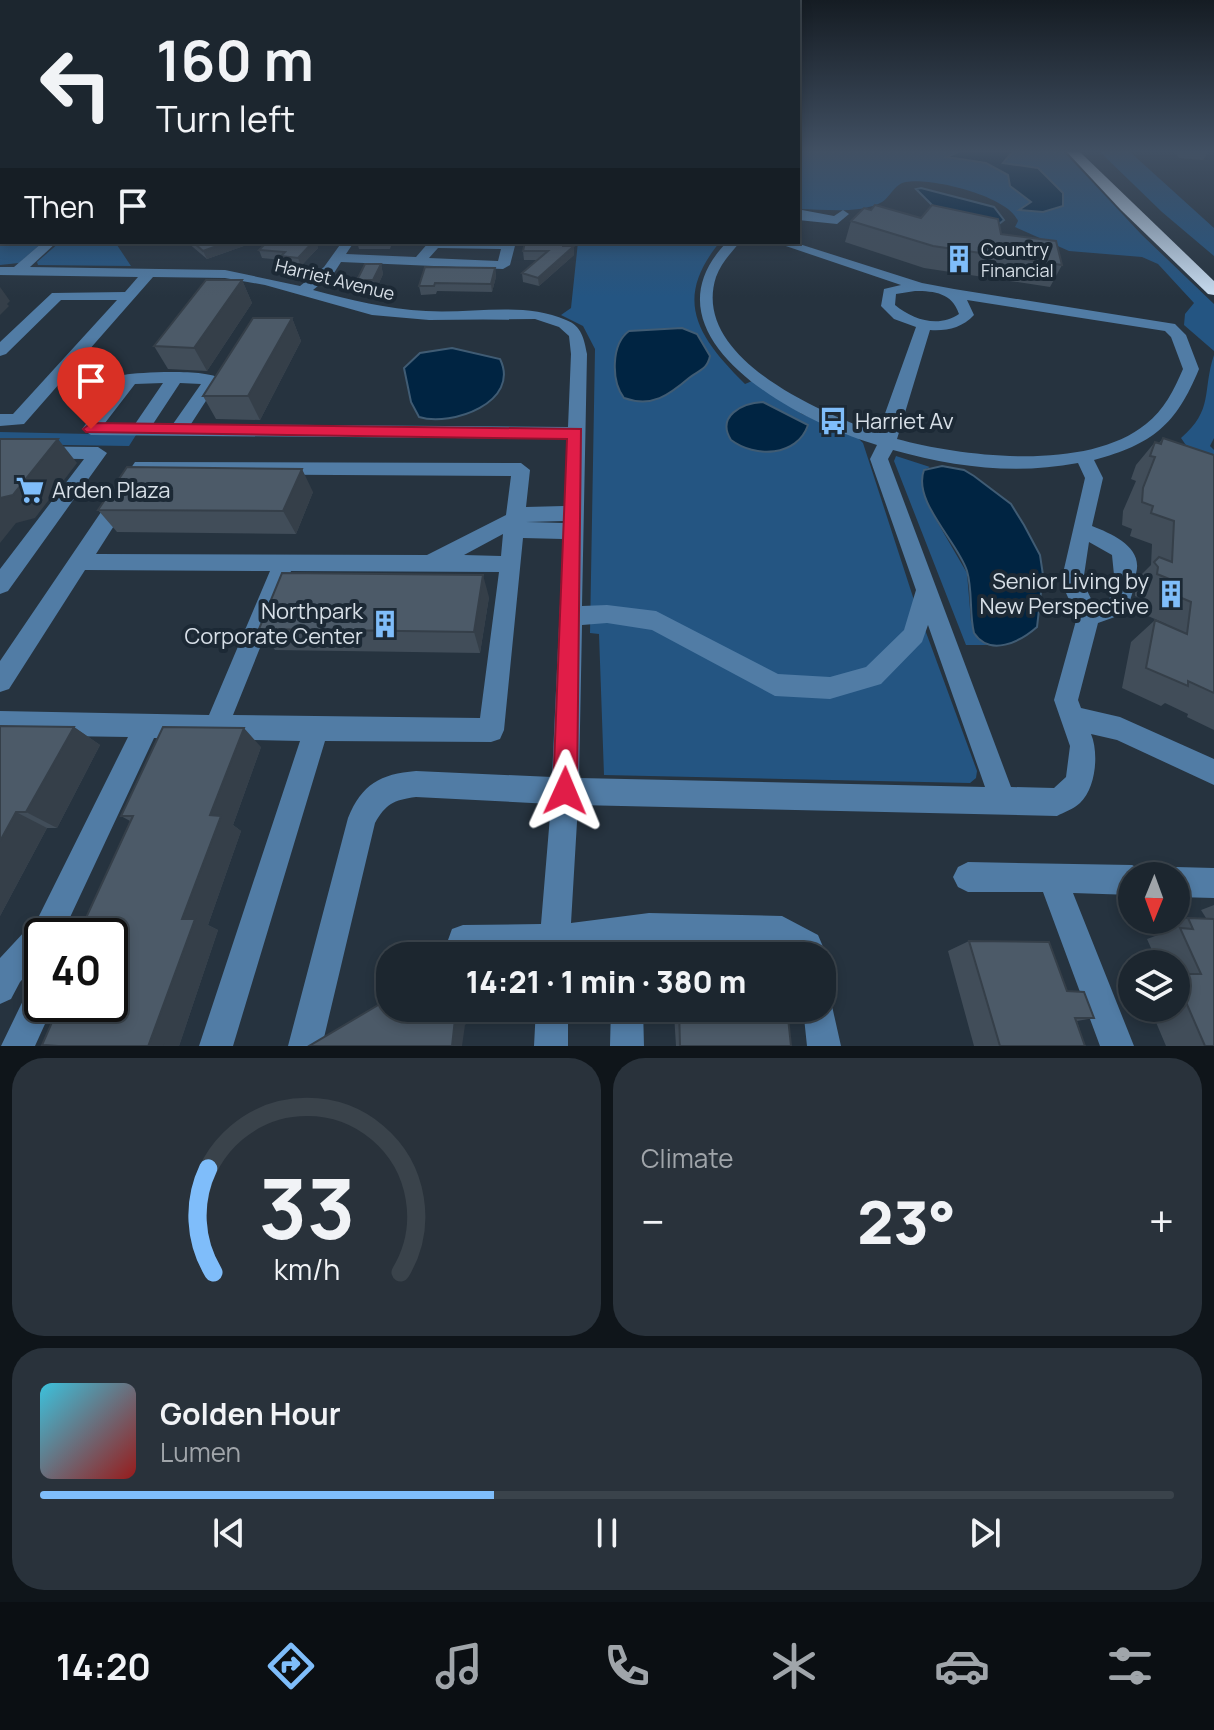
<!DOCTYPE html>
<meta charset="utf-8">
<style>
body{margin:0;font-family:Manrope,sans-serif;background:#29323b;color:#f1f3f6;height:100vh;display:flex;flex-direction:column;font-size:30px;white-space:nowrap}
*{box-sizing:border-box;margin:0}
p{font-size:26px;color:#a0a5aa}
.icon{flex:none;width:44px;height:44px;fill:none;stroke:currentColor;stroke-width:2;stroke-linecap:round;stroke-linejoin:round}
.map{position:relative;height:1046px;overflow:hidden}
.details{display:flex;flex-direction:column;gap:12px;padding:12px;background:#0f151a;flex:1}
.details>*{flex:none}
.banner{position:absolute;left:0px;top:0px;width:800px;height:244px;box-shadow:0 4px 12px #0003,0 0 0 2px #3a434b;background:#1c262f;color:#f1f3f6;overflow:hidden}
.needle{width:52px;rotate:181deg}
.buttons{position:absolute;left:1118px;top:862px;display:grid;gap:16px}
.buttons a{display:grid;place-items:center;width:72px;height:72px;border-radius:50%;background:#1c262f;box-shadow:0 4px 12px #0003,0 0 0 2px #3a434b;font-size:40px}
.speed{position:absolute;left:24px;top:918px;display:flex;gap:16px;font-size:40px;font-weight:700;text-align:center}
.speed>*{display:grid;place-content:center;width:104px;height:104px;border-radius:50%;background:#1c262f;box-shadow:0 4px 12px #0003,0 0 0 2px #3a434b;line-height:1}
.speed .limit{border:4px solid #111;border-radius:12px;background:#fff;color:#111}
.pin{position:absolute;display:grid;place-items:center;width:68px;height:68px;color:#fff;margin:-82px -34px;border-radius:50% 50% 50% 0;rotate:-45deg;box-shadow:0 0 8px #0007}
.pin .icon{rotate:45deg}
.me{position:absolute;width:88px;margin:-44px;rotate:1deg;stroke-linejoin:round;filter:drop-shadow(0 0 6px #0008)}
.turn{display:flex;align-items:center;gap:28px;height:168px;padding:0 24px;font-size:36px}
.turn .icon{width:104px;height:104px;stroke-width:2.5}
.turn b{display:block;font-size:56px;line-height:68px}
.then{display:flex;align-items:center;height:76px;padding:0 24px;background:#0003;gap:16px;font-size:30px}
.big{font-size:60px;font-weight:800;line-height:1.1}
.details .widget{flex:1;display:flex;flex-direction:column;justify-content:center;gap:12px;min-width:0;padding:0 28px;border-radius:32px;background:#29323b}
.details .dial{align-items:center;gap:0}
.dial svg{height:208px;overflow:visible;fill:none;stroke:#3a434b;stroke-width:7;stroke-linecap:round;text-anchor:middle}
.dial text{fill:#f1f3f6;stroke:none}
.song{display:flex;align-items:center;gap:24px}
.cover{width:96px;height:96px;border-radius:12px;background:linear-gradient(135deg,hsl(190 70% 55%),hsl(0 70% 35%))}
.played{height:8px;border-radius:4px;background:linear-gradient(90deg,#7fbdfa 40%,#3a434b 40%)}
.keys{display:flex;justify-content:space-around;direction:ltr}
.heat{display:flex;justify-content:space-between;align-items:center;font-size:44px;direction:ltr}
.details .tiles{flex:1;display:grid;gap:12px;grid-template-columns:1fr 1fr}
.widget:last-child{grid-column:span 2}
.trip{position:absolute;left:376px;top:942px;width:460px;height:80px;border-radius:32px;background:#1c262f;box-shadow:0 4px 12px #0003,0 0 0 2px #3a434b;font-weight:800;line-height:80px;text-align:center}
.dock{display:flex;height:128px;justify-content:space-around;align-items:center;background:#0b0f13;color:#a0a5aa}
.dock .icon{width:56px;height:56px}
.dock .active{color:#7fbdfa}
.dock b{font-size:36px;color:#f1f3f6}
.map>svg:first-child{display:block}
.green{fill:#245582;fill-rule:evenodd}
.water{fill:#002442;stroke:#405c74;stroke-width:2}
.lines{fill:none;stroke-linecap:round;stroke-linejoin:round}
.minor{fill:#517ca5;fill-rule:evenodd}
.major{stroke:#90c3f5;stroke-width:20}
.highway{fill:#c8dcf0;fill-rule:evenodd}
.wall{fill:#414d59}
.shaded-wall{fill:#353f49}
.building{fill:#4c5a68;stroke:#353f49;stroke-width:2}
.route{fill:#e11d48;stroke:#92132f;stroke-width:2}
.labels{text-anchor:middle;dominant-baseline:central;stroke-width:8;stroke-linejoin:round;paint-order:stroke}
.far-poi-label{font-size:18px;fill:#d7dfe7;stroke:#1c2935;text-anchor:start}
.far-street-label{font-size:18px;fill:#d7dfe7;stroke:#1c2935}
.poi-label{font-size:22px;fill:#d7dfe7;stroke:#1c2935;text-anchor:start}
</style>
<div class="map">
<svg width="1214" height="1046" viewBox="0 0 1214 1046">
<rect width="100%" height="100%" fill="#26333f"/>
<!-- green -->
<path class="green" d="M798,151H1063L1142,235L1214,304V351L1184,325L1185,314L1194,303L1158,264L1142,257L1069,251L1015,227L1018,221C1009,196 930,177 906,182C893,184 890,200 878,204C854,214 824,209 798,209Z
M1099,151H1129L1214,228V256L1162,212Z
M0,228L2,242H43L19,263L0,265Z
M60,242H115L131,266L38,265L37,262Z
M578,242H676L682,246L720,242C672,300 698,337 745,384L752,381L802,414L857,437L863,443L913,597L977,771L976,778L970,783L604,775L599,634L590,633L595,349L583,326L561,315L571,308ZM682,328L697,334L710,356C707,369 699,370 689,378C668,394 653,408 624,398L614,368L623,335Z
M1214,355V438L1210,446L1214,450V466L1190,451L1181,438C1214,410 1202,391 1214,355Z
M0,432L136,435L129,446L0,444Z
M896,456L930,467L924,470L935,518L967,573L971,621L985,644L992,645H966L894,461Z"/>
<!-- water -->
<path class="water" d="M960,151H1013L1003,163L1038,168L1063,193V206L1043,212L1019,210L1031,202L1010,186L1008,175L986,163L947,157Z
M921,188L994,207L1004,220L999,224L943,216L916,189Z
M682,328L697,334L710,356C707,370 699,370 689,378C669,395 652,408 624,398C611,381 611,344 629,331Z
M452,348L500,359C521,402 452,427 419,417L411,402L404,368L420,353Z
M763,402L808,425C797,457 755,458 731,440C716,416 742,403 763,402Z
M942,466L964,470L974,476L1011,504L1024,525L1040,555L1043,575L1037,627C1020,642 990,657 974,633C969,613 973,591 967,571C958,542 912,501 924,470Z"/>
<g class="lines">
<!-- minor -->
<path class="minor" d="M0,158H2V164H0Z
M802,210L834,216L843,210L849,214L837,224L798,220V211Z
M43,242H57L30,267L225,270L300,286L324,267L342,242H354L346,254L416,257L429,242H516L510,265L503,269L341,262L334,273L313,290C351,300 386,309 426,311C472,314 523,301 566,320C582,326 584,339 587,354L582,606L607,605L656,611L778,674L830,677L866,667L904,630L916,590L870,459L877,445C801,423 635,337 727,242H740C731,253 721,263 716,277C690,358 822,413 878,433L916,327L894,319L881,306L884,289L901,285L774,242H793L922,283L954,289L1175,324L1186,335L1199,369C1176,425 1153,444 1094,460L1103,478L1092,526C1115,535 1149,550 1133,581L1126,583L1133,591L1126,613L1098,623L1078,700L1081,708L1120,717L1214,759V785L1117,740L1091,734C1099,753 1096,788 1080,803C1074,809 1064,812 1057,816L578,805L571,923L649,913L782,916L818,935L827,956L822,967V956H795L778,946L649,943L643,944L644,956H612L613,950L570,956L463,955L452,951L448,940L452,929L463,925L541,924L551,804L416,797C393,800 386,804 375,823L322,1046H288L348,818C362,784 380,774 416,771L552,777L563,539L523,538L504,730L500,739L491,742L325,741L233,1046H199L300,741L154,738L65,928L66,936H42V958L20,982L11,999L0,1004V958L39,916L128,737L0,735V711L209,715L270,571L85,570L9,689L0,692V661L135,462L521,463L530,470L526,507L564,506L567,439L91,435L82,429L124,375C141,372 209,369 220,379L191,424L568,427L571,354L569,336L559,327L535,319L429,320L372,315L265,285L225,278L153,277L24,424L0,426V414H13L117,300H61L6,354L0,356V342L52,293L125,292L138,277L0,275V267H14ZM438,248L501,249L498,261L429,258ZM915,291C935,291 952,293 959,314C939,328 913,320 895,305L896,294ZM967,300L1165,331L1171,337L1183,369C1174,390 1164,410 1146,424C1087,472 964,457 897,439L930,330C947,331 962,328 974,315ZM163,383L135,424L105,423L135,384ZM180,383L201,384L173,424H153ZM893,450C954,467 1015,475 1078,463L1085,478L1061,582L1077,617L1054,700L1070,746L1066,777L1054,788L1011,787L888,459ZM147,474L511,476L506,515L427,555L96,554ZM564,521V523L526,522ZM503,534L501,556L464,555ZM1089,542L1112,555L1114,575L1121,582L1114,585L1109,600L1094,605L1083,582ZM291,571L499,572L480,718L233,715ZM607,623L652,630L775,696L830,699L881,684L922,642L928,625L985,787L579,778L582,625Z
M0,446L98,447L107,453L8,591L0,594V569L84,459L0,458Z
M968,862L1132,865L1142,870L1145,876H1132V895L1073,893L1134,1046H1100L1043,892H968L958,887L953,877L958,867Z
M1176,867L1214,868V898L1176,897V876H1164L1166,872Z
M42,979V1004H54L35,1046H1L31,984Z
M822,993L830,997L841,1046H807L803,1008H822Z
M536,1008H568V1046H534Z
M611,1008H643L644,1046H610Z"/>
<!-- major -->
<path class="major" d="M0,187L2,186"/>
<!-- highway -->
<path class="highway" d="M1066,151H1079L1214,281V295L1208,294L1121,210Z"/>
</g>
<!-- wall -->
<path class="wall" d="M1174,151H1209L1203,160L1179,158Z
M921,218L1001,234L1062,265L1050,287L924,268L845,242L851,221Z
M187,242H255L207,259Z
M267,242H318L316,243L318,248L301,266L284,265L282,260L262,258L259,250Z
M357,242H410L408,246H391L390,249H359Z
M563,246L574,255L539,286L523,282L522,273L538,260H524L523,251Z
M381,264L383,274L376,290H360L357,280Z
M495,268L496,277L492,292L437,291L436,294L421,295L419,286Z
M242,280L252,303L207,371L168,369L154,346Z
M292,318L301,341L260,420L216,419L203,396Z
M1163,438L1214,455V730L1187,717L1188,714L1165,703L1161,706L1122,688L1131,642L1155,620L1166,625V624L1148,616L1151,603L1135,596V589L1131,585L1151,565L1152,544L1130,536L1132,529L1122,525L1123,511L1136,481L1131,479L1136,465L1155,442L1159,443Z
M313,492L296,534L117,532L98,510Z
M489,597L480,653L275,650L259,629Z
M0,726L74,727L100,745L57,828H47L0,916Z
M261,747L233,825L241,831L208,925L218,930L179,1046H52L42,1045L96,924L85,920L130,821L121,816Z
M1214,905V1046H1166L1150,1008H1176V964H1158L1147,939L1158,935L1155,929L1188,918H1206L1201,910Z
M969,941L1067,991L1094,1018L1077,1021L1085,1046H974L948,951Z
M678,1008L791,1046H676L674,1014Z"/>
<!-- shaded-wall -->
<path class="shaded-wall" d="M228,242H255L207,259L203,251Z
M310,242H318L316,243L318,248L301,266L298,258Z
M574,246V255L539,286L538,278Z
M381,264L383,274L376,290L373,280Z
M495,268L496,277L492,292L491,284Z
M242,280L252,303L207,371L194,348Z
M0,287L10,301L7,304L9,306L0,315Z
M292,318L301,341L260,420L248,396Z
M58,439L77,463L35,518L16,523L0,543V498Z
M302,469L313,492L296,534L283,511Z
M483,575L489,597L480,653L474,632Z
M74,727L100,745L57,828L26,812Z
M244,728L261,747L233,825L241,831L208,925L218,930L179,1046H162L149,1044L210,815Z
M16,812L47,828L0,916V841Z
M470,1008H486L465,1025L462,1046H452L455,1019Z"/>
<!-- building -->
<path class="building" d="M875,205L921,218L932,205L998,219L1001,234L1056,241L1062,265L933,246L851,221L864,208L871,210Z
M193,242H228L203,251Z
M267,242H313L298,258L281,256L285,252L259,250Z
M525,242H562L563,246H574L538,278L522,273L548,251H523Z
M365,264H381L373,280H357Z
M425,267L495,268L491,284L435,283L434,286H419Z
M206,280H242L194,348L154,346Z
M253,318H292L248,396H203Z
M1163,438L1214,455V693L1188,681V686L1146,668L1155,620L1187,634L1191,602L1172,594L1174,581L1157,574L1158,567L1154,562L1159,557L1172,562L1174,521L1151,513L1153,506L1142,502L1143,488L1155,457L1150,456L1155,442L1161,444Z
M0,439H58L13,495L0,498Z
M127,467L302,469L283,511L98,510Z
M282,573L483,575L474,632L259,629Z
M0,726L74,727L26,812H16L0,841Z
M163,727L244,728L210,815L221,816L182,919H195L149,1044H163L162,1046H58L42,1045L60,1004H110V936H91L98,920H85L133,816H121Z
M1188,918L1214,919V1046H1205L1176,979V974H1201L1180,928L1193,929Z
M969,941L1049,942L1067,991L1084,992L1094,1018H1075L1085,1046H1000Z
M390,998V1008H470L455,1019L452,1046H309Z
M679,1008H787L791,1046H680Z"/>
<!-- sky -->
<linearGradient id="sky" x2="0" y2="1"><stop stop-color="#151c23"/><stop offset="0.51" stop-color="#415063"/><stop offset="1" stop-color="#415063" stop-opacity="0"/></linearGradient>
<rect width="1214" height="297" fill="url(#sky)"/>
<!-- route -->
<path class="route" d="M91,423L581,429L577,791L574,800L565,804L556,800L553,791L567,439L86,432L83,429Z"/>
<!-- icons -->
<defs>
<symbol id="building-bare" viewBox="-9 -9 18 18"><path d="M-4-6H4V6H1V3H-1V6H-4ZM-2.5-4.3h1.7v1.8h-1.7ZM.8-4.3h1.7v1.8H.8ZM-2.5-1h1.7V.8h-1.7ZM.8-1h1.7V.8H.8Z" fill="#7fbdfa" stroke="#1c2935" stroke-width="2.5" paint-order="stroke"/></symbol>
<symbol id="bus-bare" viewBox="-9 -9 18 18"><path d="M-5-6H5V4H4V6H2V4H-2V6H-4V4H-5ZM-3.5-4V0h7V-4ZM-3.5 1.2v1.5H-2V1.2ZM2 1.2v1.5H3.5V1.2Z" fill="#7fbdfa" stroke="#1c2935" stroke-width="2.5" paint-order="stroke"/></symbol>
<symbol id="supermarket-bare" viewBox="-9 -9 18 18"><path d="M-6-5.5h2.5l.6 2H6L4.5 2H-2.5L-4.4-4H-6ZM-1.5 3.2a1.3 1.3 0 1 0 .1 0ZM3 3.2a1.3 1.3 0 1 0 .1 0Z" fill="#7fbdfa" stroke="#1c2935" stroke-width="2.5" paint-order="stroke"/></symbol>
</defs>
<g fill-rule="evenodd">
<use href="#building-bare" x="939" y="239" width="40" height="40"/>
<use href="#bus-bare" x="813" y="401" width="40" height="40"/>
<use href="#supermarket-bare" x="10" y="470" width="40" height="40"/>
<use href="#building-bare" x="1151" y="574" width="40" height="40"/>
<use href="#building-bare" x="365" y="604" width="40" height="40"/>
</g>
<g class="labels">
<!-- far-poi labels -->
<g class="far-poi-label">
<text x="981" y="249">Country<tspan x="981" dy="21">Financial</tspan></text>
</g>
<!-- far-street labels -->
<g class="far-street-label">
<text transform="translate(335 279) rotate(14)">Harriet Avenue</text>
</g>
<!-- poi labels -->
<g class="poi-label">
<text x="855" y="421">Harriet Av</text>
<text x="52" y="490">Arden Plaza</text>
<text x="1149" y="581" text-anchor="end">Senior Living by<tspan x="1149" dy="25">New Perspective</tspan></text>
<text x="363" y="611" text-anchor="end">Northpark<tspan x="363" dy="25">Corporate Center</tspan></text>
</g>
</g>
</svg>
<div class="buttons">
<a><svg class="needle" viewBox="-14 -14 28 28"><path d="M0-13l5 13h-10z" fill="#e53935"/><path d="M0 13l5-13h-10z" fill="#a0a5aa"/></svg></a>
<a><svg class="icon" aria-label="layers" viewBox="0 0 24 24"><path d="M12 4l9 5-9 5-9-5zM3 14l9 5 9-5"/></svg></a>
</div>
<div class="speed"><div class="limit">40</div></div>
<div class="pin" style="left:91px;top:429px;background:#d93025"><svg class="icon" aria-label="arrive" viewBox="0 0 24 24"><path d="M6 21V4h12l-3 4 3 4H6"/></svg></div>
<svg class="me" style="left:565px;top:791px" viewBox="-20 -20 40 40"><path d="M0-17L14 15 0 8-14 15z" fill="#e11d48" stroke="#fff" stroke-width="4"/></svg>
<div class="trip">14:21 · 1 min · 380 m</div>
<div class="banner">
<div class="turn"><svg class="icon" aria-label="left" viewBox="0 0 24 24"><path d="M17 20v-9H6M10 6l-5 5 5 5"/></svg><div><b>160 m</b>Turn left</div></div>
<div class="then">Then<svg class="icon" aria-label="arrive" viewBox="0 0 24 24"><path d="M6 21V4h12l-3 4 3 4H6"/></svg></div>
</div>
</div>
<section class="details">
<div class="tiles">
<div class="widget dial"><svg viewBox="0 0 100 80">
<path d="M14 69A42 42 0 1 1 86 69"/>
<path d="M14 69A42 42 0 0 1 12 29" stroke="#7fbdfa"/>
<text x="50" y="56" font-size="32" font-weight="700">33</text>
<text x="50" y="72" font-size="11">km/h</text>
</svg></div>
<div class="widget"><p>Climate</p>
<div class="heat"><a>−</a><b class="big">23°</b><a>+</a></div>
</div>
<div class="widget">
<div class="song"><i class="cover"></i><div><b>Golden Hour</b><p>Lumen</p></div></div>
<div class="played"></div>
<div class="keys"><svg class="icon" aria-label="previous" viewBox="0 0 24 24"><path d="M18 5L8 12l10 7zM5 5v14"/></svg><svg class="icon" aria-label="pause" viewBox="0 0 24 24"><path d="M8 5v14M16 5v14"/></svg><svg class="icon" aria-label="next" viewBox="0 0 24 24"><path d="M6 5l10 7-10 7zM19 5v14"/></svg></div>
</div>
</div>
</section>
<nav class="dock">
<b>14:20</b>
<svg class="icon active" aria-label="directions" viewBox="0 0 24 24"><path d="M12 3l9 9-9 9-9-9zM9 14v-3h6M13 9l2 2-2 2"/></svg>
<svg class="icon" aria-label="music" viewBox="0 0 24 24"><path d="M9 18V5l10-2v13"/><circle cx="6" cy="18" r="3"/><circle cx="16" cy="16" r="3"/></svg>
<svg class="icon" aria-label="phone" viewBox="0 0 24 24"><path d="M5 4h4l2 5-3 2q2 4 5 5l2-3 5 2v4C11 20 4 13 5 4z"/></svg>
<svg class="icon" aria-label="climate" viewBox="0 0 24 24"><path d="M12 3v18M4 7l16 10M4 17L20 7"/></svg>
<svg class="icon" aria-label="car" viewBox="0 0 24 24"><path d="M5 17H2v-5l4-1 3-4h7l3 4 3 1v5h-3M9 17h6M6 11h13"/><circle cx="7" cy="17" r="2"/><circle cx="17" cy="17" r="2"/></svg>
<svg class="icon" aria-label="filters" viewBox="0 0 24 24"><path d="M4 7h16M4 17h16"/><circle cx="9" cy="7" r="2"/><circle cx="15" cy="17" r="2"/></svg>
</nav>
